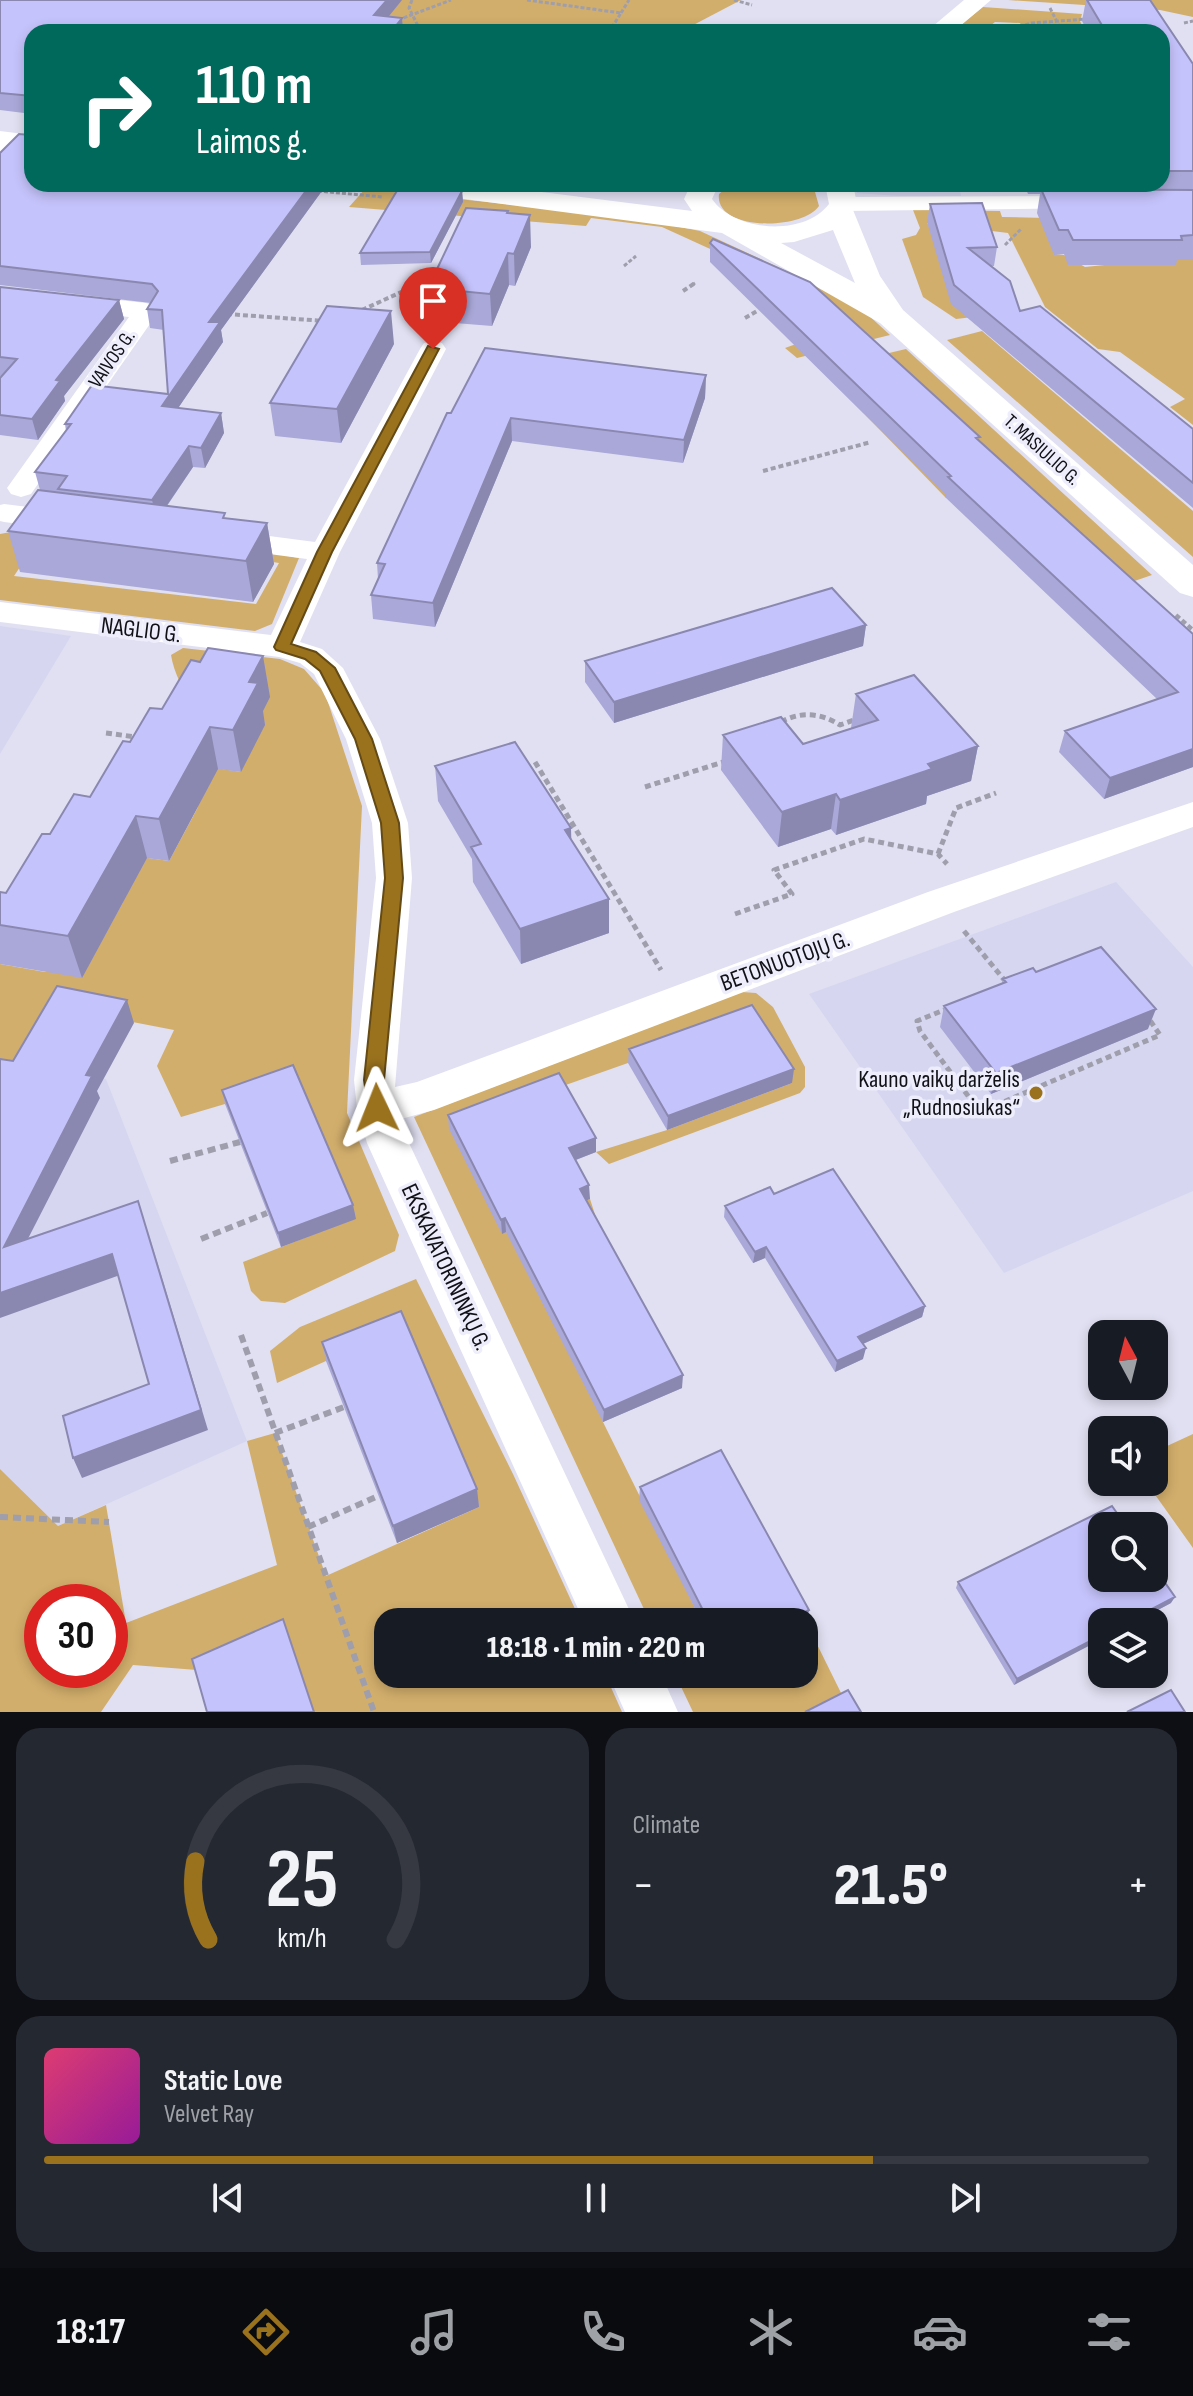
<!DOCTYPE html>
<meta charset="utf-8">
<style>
body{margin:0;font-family:"Sofia Sans Condensed",sans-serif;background:#242831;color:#f1f3f6;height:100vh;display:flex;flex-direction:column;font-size:30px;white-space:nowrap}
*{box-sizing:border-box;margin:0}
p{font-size:26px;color:#9ea1a6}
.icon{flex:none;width:44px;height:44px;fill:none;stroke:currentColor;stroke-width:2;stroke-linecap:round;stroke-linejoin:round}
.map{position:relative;height:1712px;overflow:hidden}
.panel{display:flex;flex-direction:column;gap:16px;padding:16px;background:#0d0f14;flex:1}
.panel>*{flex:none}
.guide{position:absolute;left:24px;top:24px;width:1146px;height:168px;border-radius:24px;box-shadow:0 4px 12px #0003;background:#00695c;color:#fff;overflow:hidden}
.needle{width:52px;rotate:353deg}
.tools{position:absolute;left:1088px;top:1320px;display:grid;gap:16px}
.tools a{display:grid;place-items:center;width:80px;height:80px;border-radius:16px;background:#171b24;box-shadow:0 4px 12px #0003;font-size:40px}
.speed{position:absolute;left:24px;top:1584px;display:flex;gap:16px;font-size:40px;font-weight:700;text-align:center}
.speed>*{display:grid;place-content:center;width:104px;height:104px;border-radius:50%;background:#171b24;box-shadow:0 4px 12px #0003;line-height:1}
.speed .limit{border:12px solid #d22;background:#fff;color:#111}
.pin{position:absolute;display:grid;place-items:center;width:68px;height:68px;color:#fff;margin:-82px -34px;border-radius:50% 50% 50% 0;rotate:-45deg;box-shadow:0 0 8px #0007}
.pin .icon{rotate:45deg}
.me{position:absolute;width:88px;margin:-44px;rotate:358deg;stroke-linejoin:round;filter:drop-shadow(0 0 6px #0008)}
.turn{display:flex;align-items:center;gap:28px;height:168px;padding:0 40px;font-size:36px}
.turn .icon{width:104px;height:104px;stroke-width:2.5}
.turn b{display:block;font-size:56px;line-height:68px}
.big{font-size:60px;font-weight:800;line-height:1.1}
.panel .tile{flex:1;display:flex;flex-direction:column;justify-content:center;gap:12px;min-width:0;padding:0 28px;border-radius:24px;background:#242831}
.panel .dial{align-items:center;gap:0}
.dial svg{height:208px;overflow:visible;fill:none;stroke:#363941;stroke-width:7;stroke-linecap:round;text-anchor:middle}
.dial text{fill:#f1f3f6;stroke:none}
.song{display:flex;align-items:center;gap:24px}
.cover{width:96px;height:96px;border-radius:12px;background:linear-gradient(135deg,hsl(340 70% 55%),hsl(300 70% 35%))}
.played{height:8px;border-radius:4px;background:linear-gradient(90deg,#9a721e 75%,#363941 75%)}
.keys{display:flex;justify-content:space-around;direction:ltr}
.heat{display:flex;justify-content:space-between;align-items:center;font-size:44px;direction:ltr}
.panel .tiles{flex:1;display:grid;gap:16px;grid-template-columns:1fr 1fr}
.tile:last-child{grid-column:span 2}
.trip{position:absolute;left:374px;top:1608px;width:444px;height:80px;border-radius:24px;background:#171b24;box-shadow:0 4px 12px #0003;font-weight:800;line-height:80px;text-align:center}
.dock{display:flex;height:128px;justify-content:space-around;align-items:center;background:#090b0e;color:#9ea1a6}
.dock .icon{width:56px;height:56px}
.dock .active{color:#9a721e}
.dock b{font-size:36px;color:#f1f3f6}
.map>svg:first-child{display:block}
.built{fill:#d6d6f0}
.green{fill:#d2ae6c;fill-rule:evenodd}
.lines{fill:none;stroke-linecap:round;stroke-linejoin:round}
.path-far3{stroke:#9e9eac;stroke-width:3;stroke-dasharray:4 2;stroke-linecap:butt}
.path-far2{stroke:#9e9eac;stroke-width:4;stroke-dasharray:5 3;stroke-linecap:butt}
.path-far1{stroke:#9e9eac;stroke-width:5;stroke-dasharray:6 4;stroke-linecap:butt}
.path{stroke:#9e9eac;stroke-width:6;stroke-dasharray:8 5;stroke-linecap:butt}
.street{fill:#fff;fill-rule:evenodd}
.primary{fill:#fff;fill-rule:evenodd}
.wall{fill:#a9a8d8}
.shaded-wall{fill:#8a88b0}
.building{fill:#c5c3fb;stroke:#8a88b0;stroke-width:2}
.route{fill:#9a721e;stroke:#644a14;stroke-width:2}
.poi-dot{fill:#9a721e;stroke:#ededfc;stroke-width:3}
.labels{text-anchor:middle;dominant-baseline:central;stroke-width:7;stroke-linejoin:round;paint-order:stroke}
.far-street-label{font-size:20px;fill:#101016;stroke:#ededfc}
.street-label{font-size:24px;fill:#101016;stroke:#ededfc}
.poi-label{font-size:24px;fill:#101016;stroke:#ededfc;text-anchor:end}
</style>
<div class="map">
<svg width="1193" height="1712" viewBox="0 0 1193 1712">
<rect width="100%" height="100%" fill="#e0e0f2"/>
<!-- built -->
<path class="built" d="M855,184H1162L1163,186H959L961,196H899L857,193Z
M0,626L71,636L0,754Z
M1116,882L1193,967V1191L1004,1273L809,994Z
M0,1060L106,1079L247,1441L58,1526L0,1469Z"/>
<!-- green -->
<path class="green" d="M401,0H741L680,32L518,29L511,32H208Z
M1008,0H1193V17L1160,10Z
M983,7L1082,14L1080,21L1085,32H1025L1020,23L995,22L982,32H952Z
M731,184H802L815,192L819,206C802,231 714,231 719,194Z
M365,189L636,218L700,231L832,292L865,312L890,335L797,358L785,348L796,344L765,274L662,227L591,218L586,226L349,207Z
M913,210L1000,211L1002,217L1046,218L1054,254L1064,255L1085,267L1193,256V425L1170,407L1185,399L1120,352L1098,349L1045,307L1008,233L927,223L1017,312L956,319L923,297L902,239L916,235L920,228Z
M982,331L1193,511V557L947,340Z
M906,349L1152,575L1114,588L945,497L821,369Z
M48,525L14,576L256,604L279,563L234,556L237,547L299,558L272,624L255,631L0,600V534Z
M183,648L280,659L304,669L325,693L362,806L347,1113L399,1235L395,1251L285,1303L261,1301L251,1291L243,1262L355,1218L225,1104L181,1117L157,1066L174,1030L65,1009L32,1066L0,1060V964L45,972L88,965L122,904L141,857L169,861L197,809L210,767L241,772C219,739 177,694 171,655Z
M742,992L756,993L773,1007L805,1067V1087L800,1093L609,1164L596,1152L667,1130L792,1083L628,1063L560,1087L502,1233L590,1199L608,1255L603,1422L702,1622H650L414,1117Z
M416,1279L513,1474L581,1622H388V1674H605L622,1712H314L197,1670L133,1665L101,1712H0V1469L58,1526L106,1505L126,1623L277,1565L247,1441L275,1433L326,1576L479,1507L326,1361L277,1383L270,1351L300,1327ZM42,1602H110V1670H42Z
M1193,1434V1548L1146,1482H1154V1452Z
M806,1622L845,1701L823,1712H693L675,1674H804V1623Z"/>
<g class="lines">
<!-- path-far3 -->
<path class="path-far3" d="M412,0L409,8L421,32
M527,0L621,13L609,32
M734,0L752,5
M1050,8L1062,32
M621,13L629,0
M398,20L451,0
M1184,23L1193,21
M1014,29L1031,23L1087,19
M318,191L383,197
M1005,245L1021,229
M624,266L636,256
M417,285L440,274
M692,285L695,283"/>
<!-- path-far2 -->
<path class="path-far2" d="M683,291L695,283
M362,310L421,283
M227,314L324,321
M745,318L757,311
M763,471L871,442
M1176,615L1193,630"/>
<!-- path-far1 -->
<path class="path-far1" d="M781,722C801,711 821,713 840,725L857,719
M106,733L136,737
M535,762L661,970
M645,787L726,761
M938,854L956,808L996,793
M735,914L792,894L774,870L864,839L938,854L947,864
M964,931L1006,982
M949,1008L917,1021L920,1031L977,1108L987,1109L1160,1035L1149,1019"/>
<!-- path -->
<path class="path" d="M170,1161L240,1142
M201,1239L267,1213
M241,1335L374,1712
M275,1433L344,1407
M0,1517L109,1522
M308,1527L378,1496"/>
<!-- street -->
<path class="street" d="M11,133L22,140L8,157L0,159V139Z
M1087,196L1095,198L1099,203L1095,208L843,211L835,209L831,204L835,199L843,197Z
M0,287L146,303L155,306L159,311L31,494L21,497L11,494L7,488L129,317L0,303Z
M433,341L442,343L446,349L340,552L300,642L322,649L343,668L380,739L408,823L412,878L395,1087L417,1082L928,892L1193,802V827L954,912L434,1110L401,1119L409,1143L635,1622H584L367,1143L357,1108L354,1080L376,878L372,823L346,739L314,674L300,663L279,657L0,622V602L271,635L307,559L223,548L212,545L208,539L212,533L223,530L315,542L420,349L424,343Z
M4,504L69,512L79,515L84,521L79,527L69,530L4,522L0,521V505Z
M608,1674H661L678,1712H625Z"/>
<!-- primary -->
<path class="primary" d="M964,0H991L953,32H926Z
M0,131L32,135V151L0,147Z
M398,184H479L692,211L684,199L691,184H719L712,199C735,232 804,237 829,204L825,184H853L857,204L853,210L880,276L903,310L1193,565V597L1180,593L880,323L722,233L412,192L402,190ZM833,230L855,283L781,243L794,242Z"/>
</g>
<!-- wall -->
<path class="wall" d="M0,0H402L389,16L402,18L403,32H32V114L0,110Z
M1086,0H1150L1193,64V260H1177L1176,265H1068L1064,254L1054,255L1037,213L1040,194H1028L1024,184H1162V32H1088L1082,21Z
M30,135L32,184H327L221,330L223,342L178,408L221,413L224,433L205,468L193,467L167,506L226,518L267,523L274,564L253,602L20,572L8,531L40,490L35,472L66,431L65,424L168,394L164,330L150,328L147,309L151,303L0,285V153Z
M462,191L463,202L431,263L361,265L360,253Z
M930,204L997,247L994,266H991L1020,311L1193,429V508L951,304L927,222Z
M508,211V213L531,247L515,286L509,285L492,326L430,321L428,288Z
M710,243L979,441L1193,634V767L1104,799L1059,752L1065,731L1157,699L945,497V494L710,262Z
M0,287L119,300L124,319L64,396L65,401L38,440L0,435V378L2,376H0Z
M394,344L341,443L275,436L270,403Z
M706,375L705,398L683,463L512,441L435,627L373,619L371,595L378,579L377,563L451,413Z
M866,625L863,646L614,723L585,682V661Z
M263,656L270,697L263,711L265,725L241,772L218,769L169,861L147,858L82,978L0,964V892L6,893L50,834L90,797L130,742L162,709Z
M856,694L978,746L971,781L927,796L926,804L836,835L831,829L778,847L721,770L723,735L803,744L851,728Z
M435,766L571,840L609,933L521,964L473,882L472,859L438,801Z
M1036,972L1148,1029L991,1094L940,1027L944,1006L1002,984L1003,979Z
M629,1049L792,1083L667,1130L628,1063Z
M222,1090L353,1205L356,1219L281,1247L225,1104Z
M448,1115L596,1152L576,1160L590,1199L586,1200L682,1388L603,1422L506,1232L502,1234L449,1129Z
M774,1194L925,1306L922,1317L863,1344V1359L835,1372L765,1258L753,1263L724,1217L725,1206Z
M322,1342L477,1489L479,1507L397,1543L326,1361Z
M640,1487L809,1610L806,1622H702L639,1500Z
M958,1582L1171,1603L1135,1622H1102L1014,1685L956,1588Z"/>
<!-- shaded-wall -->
<path class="shaded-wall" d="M387,0H402L376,32L374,15Z
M402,18L403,32H391Z
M311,184H327L221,330L223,342L166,426L162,406L209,322Z
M598,184H614L598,190Z
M462,191L463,202L431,263L430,252Z
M530,215L531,247L515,286L514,254Z
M508,253L509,285L492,326L490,294Z
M119,300L124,319L64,396L65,401L38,440L32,419L56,380Z
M391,311L394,344L341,443L337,409Z
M706,375L705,398L683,463L684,440Z
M221,413L224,433L205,468L201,448Z
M511,418L512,441L435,627L433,603Z
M189,446L193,467L157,520L152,500Z
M267,523L274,564L253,602L246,561Z
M866,625L863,646L614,723V702Z
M263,656L270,697L263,711L265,725L241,772L233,730L249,682Z
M210,727L218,769L169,861L159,819Z
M978,746L971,781L927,796L926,804L836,835L840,800L928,764Z
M1193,749V767L1104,799L1110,778Z
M836,794L831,829L778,847L782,812Z
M136,816L147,858L82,978L68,936Z
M571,828L572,863L565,830Z
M609,899V933L521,964L520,929Z
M127,1000L134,1023L97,1091L100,1098L13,1268L4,1247L86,1075Z
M1156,1009L1148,1029L991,1094L996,1073Z
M794,1069L792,1083L667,1130L668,1116Z
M596,1138V1152L570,1162L569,1148Z
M589,1185L590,1199L580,1203V1189Z
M353,1205L356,1219L281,1247L278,1233Z
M505,1218L506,1232L502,1234L501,1220Z
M145,1222L208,1430L82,1478L73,1458L201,1410Z
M766,1247L765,1258L753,1263L755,1252Z
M112,1254L120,1275L0,1318V1293Z
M925,1306L922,1317L856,1347L858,1337Z
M866,1348L863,1359L835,1372L837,1361Z
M683,1375L682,1388L603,1422L604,1410Z
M477,1489L479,1507L397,1543L393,1526Z
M1175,1597L1171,1603L1135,1622H1127Z
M809,1610L806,1622L804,1623L785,1622Z
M1102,1635V1639L1014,1685L1017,1679Z"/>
<!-- building -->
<path class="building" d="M0,0H387L374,15L402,18L391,32H32V96L0,93Z
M1087,0H1150L1193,64V171H1162V32H1106Z
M32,122V184H311L209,322H220L162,406L221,413L201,448L189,446L152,500L58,489L67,476L35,472L71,424H65L92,385L168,394L162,310L147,309L158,291L152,284L0,266V153L19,134L30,135Z
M401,184H413L462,191L430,252L360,253Z
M1041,189L1193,190V235L1181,236L1182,240H1073L1068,230H1059Z
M982,203L997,247L968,248L1010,281L1020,311L1040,306L1193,429V483L954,285L930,204Z
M466,208L508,211L507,213L530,215L514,254L508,253L490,294L428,288Z
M713,239L810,282L980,437L976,438L1193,634V749L1110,778L1065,731L1178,692L948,477L951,476L710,243Z
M0,287L119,300L56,380L60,381L32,419L0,415V378L17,359L0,357Z
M327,306L391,311L337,409L270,403Z
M485,348L706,375L684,440L511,418L433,603L371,595L385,564L377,563L447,413H451Z
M38,490L225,513L223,518L267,523L246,561L8,531Z
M832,588L866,625L614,702L585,661Z
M208,648L263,656L249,682L258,683L233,730L210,727L159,819L136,816L68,936L0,925V892L6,893L42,834H50L74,794L90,797L123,741L130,742L150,708L162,709L191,660L200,662Z
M914,675L978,746L928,764L932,769L840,800L836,794L782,812L723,735L781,717L803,744L878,720L856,694Z
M515,742L571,828L565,830L609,899L520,929L471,847L481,844L435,766Z
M1101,947L1156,1009L996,1073L944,1006L1006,982L1003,979L1033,968L1036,972Z
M57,986L127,1000L86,1075L92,1076L4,1247L138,1201L201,1410L73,1458L63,1416L149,1384L112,1254L0,1293V1059L13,1061Z
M752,1005L794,1069L668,1116L629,1049Z
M293,1065L353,1205L278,1233L222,1090Z
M559,1073L596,1138L569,1148L589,1185L580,1189L683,1375L604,1410L505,1218L501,1220L448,1115Z
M833,1169L925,1306L858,1337L866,1348L837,1361L766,1247L755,1252L725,1206L770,1187L774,1194Z
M401,1311L477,1489L393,1526L322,1342Z
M721,1450L809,1610L785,1622H709L640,1487Z
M1112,1506L1126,1526H1102V1578H1154V1567L1175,1597L1127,1622H1102V1635L1017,1679L958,1582Z
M283,1619L314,1712H207L192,1659Z
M848,1690L861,1712H805Z
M1171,1690L1185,1712H1127Z"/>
<!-- route -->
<path class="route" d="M428,346L439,349L332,552L291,644L316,652L335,668L372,739L399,823L403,878L384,1080L387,1108L384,1114L377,1117L369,1114L364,1080L385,878L381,823L355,739L320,671L305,659L276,650L274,647L317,552Z"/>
<!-- markers -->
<circle class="poi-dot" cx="1036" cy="1093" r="8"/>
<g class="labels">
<!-- far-street labels -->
<g class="far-street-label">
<text transform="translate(112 359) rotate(-55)">VAIVOS G.</text>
<text transform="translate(1042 450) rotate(42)">T. MASIULIO G.</text>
</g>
<!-- street labels -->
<g class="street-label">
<text transform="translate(141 630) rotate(7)">NAGLIO G.</text>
<text transform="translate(785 961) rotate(-20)">BETONUOTOJŲ G.</text>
<text transform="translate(446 1267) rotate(65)">EKSKAVATORININKŲ G.</text>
</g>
<!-- poi labels -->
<g class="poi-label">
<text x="1020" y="1079">Kauno vaikų darželis<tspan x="1020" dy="28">„Rudnosiukas“</tspan></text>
</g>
</g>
</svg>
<div class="tools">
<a><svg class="needle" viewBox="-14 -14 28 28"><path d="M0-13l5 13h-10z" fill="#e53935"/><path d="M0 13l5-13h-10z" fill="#9ea1a6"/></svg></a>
<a><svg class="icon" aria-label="sound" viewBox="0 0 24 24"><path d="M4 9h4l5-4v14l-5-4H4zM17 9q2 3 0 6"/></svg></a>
<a><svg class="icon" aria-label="search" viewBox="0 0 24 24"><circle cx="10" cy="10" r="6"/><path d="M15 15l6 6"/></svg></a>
<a><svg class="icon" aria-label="layers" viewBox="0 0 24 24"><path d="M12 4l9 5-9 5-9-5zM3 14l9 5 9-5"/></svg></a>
</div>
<div class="speed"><div class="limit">30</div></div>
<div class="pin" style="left:433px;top:349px;background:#d93025"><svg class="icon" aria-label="arrive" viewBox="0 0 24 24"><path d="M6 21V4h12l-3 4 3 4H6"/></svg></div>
<svg class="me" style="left:377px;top:1108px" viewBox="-20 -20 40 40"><path d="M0-17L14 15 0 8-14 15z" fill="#9a721e" stroke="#fff" stroke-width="4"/></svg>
<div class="trip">18:18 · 1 min · 220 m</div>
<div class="guide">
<div class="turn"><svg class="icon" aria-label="right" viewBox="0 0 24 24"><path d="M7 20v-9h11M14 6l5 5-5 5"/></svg><div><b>110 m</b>Laimos g.</div></div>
</div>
</div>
<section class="panel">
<div class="tiles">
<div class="tile dial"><svg viewBox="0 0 100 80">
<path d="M14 69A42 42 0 1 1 86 69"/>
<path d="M14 69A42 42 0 0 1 9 39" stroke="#9a721e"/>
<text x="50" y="56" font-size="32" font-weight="700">25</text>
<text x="50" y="72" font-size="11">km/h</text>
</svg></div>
<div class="tile"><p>Climate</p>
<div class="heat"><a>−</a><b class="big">21.5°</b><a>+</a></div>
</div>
<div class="tile">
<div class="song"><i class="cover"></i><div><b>Static Love</b><p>Velvet Ray</p></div></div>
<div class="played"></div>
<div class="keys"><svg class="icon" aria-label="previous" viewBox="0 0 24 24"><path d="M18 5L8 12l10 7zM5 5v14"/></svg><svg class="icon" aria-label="pause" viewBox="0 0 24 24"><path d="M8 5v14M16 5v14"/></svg><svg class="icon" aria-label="next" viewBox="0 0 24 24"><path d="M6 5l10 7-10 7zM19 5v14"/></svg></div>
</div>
</div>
</section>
<nav class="dock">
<b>18:17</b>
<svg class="icon active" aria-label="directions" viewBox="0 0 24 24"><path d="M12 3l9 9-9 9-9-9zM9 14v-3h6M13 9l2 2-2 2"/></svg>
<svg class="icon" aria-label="music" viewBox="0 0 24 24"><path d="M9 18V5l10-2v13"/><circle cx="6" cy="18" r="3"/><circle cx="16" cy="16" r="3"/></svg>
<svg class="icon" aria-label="phone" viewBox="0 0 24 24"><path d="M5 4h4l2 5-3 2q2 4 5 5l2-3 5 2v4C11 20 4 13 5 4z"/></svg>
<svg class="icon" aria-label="climate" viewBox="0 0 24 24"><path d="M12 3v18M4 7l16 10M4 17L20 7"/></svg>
<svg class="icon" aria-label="car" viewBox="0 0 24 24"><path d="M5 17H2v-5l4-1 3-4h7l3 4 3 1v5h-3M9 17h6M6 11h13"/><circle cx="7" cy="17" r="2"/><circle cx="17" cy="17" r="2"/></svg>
<svg class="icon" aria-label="filters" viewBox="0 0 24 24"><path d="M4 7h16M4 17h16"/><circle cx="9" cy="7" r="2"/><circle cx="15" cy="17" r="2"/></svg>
</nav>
